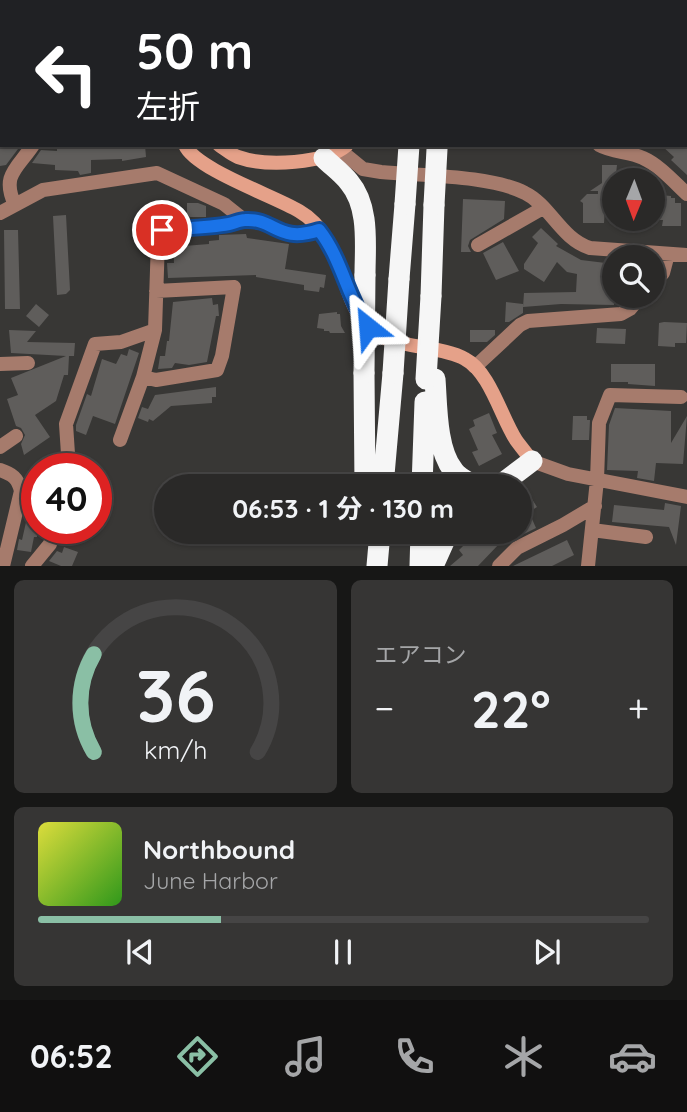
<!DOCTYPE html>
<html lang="ja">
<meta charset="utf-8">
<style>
body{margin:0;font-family:Quicksand,"Noto Sans JP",sans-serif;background:#363534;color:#f1f3f6;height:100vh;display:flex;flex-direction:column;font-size:26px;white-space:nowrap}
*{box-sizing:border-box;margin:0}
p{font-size:23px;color:#a5a6a8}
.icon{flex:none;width:38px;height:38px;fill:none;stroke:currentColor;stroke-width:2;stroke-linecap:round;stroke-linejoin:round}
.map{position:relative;height:566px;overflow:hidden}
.sheet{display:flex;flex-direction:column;gap:14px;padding:14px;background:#171716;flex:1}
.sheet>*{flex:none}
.guide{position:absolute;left:0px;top:0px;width:688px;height:147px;box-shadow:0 2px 5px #0004,0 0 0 2px #464545;background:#202124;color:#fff;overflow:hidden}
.needle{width:46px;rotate:181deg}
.tools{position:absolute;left:602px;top:168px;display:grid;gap:14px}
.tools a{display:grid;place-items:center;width:63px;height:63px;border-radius:50%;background:#2a2928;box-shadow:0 2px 5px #0004,0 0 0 2px #464545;font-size:35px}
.speed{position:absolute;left:21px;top:453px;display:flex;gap:14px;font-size:35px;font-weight:700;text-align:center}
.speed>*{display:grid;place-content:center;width:91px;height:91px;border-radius:50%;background:#2a2928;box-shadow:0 2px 5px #0004,0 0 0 2px #464545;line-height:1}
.speed .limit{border:10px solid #d22;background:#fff;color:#111}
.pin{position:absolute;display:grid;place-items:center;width:60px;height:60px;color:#fff;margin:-30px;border:4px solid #fff;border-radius:50%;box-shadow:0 2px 7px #0007}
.me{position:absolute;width:77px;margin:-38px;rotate:332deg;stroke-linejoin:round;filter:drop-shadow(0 0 5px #0008)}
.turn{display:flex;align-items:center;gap:24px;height:147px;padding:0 21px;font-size:32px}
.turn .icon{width:91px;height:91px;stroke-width:2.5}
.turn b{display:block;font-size:49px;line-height:60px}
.big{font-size:52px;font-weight:700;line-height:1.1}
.sheet .card{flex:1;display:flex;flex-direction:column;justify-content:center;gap:10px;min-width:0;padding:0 24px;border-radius:10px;background:#363534}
.sheet .dial{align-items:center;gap:0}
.dial svg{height:182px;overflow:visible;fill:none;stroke:#464545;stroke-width:7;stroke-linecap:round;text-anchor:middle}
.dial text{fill:#f1f3f6;stroke:none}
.song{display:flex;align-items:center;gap:21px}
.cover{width:84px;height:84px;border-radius:10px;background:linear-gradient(135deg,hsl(60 70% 55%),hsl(110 70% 35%))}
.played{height:7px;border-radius:4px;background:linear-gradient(90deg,#8abfa5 30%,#464545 30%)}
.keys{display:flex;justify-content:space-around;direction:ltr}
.heat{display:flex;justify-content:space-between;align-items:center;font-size:38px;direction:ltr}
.sheet .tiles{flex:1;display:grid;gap:14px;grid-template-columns:1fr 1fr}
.card:last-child{grid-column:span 2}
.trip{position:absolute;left:154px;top:474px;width:378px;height:70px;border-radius:35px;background:#2a2928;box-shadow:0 2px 5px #0004,0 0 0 2px #464545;font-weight:700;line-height:70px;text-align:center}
.tab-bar{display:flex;height:112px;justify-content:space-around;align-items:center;background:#111010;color:#a5a6a8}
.tab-bar .icon{width:49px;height:49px}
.tab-bar .current{color:#8abfa5}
.tab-bar b{font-size:32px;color:#f1f3f6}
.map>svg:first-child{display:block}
.building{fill:#5f5d5b}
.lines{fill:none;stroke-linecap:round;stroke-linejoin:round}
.street{stroke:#a67b6c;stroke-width:14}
.secondary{stroke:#e5a189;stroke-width:14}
.highway{stroke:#f6f6f6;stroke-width:21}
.highway-bridge{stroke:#f6f6f6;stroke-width:21}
.route-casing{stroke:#114b97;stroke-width:18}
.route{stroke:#1a73e8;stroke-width:12}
</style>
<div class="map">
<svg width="687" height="566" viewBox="0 0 687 566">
<rect width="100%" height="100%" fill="#383735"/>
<!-- building -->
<path class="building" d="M4,145H21L6,165L0,166V146Z
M57,145H145L146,157L122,161V159L91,160V173L80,175L78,171L55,170V165L32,163L41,150L57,151Z
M661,145H687V175L671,160L674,157Z
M602,165H617L614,191H610L609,206H605L604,223H583V203L580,201L587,194H598V191H590L602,183Z
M660,195L671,196V198H675V203H681V226H662L663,220H653V201H660Z
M463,199L505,201L504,219L470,240L468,246L471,252H461Z
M187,203H198L206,206V217H190L187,215Z
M66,215L70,290L66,294L57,295L53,216Z
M541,228L558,244L556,246L581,260L614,264V305L561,304L523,307L524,293L576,292L577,274L567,272L557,262L544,282L524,269V264L538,243L532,237Z
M4,230H18L20,309H5Z
M246,234L247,238L289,244L285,269L326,275L324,288L320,287L319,292L304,290V285L256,277V275L168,278L167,263H174L173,239L184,238V246L209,244V241L219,240V235Z
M503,242L519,271L496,280L483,253Z
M212,298L213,305L218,304L219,316H216L207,362L189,365L175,363L172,368L158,369L160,356H165L167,341H169L173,302Z
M506,302L523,304V313L509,322H505Z
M36,304L49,315L39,327L26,316Z
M337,312V314H340L341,326L345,333H330L329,331H324V329L317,328L319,314Z
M664,322L687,323L686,343H675V347L658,346L659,323Z
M597,328L626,329L625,344L596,343Z
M9,330L36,331L27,342L75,343L74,356H69L68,375H64L56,401L35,415L50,437L24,455L21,444L25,435L21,428L16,426L7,399L18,395L11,378L66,356L11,353Z
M470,330H495V335L487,342H470Z
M129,349L139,353L115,424L93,416L86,435L76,431V425L87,394L91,396L102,359L116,364L121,354L127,356Z
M611,364H655V386L628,384V382H611Z
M216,387V397H212V403L171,406L153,421L149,419L148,422L138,418L142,407L148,409L155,395Z
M615,408L671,411V443L687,416L683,464L656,463L654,481L637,478L638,471L607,470L609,425Z
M489,413L497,433L492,435L502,454L479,466L472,452L478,450L469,429L475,426L473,420Z
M573,416H587V420H590L589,440H572Z
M520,494L523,501L530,496L537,507L529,512L536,528L520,536Z
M31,500L37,502V537H34L31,552L17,550L19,539L22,540Z
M665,503L681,506L676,545L669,527L612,522L614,505L664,510Z
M466,532H519L502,545L500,543L478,566H450L463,555L459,550L471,538Z
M567,540L574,555L552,566H513Z
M64,547L78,552L72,566H61L49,561L57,551L62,553Z"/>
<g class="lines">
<!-- street -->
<path class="street" d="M51,0V2
M552,0V2
M592,0L597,2
M3,2L9,0
M674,2V0
M686,36H687
M686,119L687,120
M0,136H2
M599,145C613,153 629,151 643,158C659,165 674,182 687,194
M341,151L363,169L381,172C421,176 490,175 525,193C550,205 561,239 590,248L687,255
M15,205C1,175 17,169 33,145
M0,213L43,190L157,173L224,204L244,220
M478,245L543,208
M653,282L663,273L668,254
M0,364L28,363
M475,367L520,325L528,321L621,314L630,309L641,296
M143,377L156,380L217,370L222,356L234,287L156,291
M120,440L143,377L155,330
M0,447L16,436
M532,461L568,474L687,497
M69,469L66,424L95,344L121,342L155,330L158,240L162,230C184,228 207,228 229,224C234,223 240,220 245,220C275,218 278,244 319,230
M0,470C12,474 18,478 21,491L3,566
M20,487L29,486L37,493
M592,530L646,537
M32,566L50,544L54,528
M499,566L517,548L563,525L595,506
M588,566L597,480L599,423L610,395L681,397"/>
<!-- secondary -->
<path class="secondary" d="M196,2V0
M395,2V0
M185,145C195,169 274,196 299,211C341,235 339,290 365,325C384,349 439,344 465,359C490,372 501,417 516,440C521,447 527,454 532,461
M219,145C225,149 232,155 238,157C266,167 325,164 347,145"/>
<!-- highway -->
<path class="highway" d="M426,2V0
M455,2L456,0
M324,158C332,166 342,173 349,182C370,207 365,245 365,275
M399,279L405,204
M431,296L434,205
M364,373L365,486
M435,379C437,405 436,448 453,470C457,477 468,482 475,486
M383,486L393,373
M422,486L425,402
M499,486L532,461
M377,566L380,532
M420,566L421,532
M433,566L446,537L453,532"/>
<!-- highway-bridge -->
<path class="highway-bridge" d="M405,204L409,145
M434,205L437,149
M364,373L365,275
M393,373L399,279
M426,379L431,296"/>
</g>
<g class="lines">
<defs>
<path id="route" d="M162,230C184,228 207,228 229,224C234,223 240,220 245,220C275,218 278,244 319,230C342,259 347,297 368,327"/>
</defs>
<!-- route casing -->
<use href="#route" class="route-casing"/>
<!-- route -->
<use href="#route" class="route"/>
</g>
</svg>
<div class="tools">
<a><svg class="needle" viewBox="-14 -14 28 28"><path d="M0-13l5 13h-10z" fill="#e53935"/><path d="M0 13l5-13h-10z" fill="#a5a6a8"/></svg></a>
<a><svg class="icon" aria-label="search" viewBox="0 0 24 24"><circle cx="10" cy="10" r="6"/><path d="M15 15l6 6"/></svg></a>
</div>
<div class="speed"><div class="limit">40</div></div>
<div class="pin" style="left:162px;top:230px;background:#d93025"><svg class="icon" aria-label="arrive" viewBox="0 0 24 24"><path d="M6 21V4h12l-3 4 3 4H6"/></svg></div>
<svg class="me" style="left:368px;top:327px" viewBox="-20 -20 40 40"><path d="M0-17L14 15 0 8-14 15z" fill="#1a73e8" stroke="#fff" stroke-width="4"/></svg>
<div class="trip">06:53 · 1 分 · 130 m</div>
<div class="guide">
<div class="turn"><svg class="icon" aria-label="left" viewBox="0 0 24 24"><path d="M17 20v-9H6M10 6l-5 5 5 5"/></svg><div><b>50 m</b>左折</div></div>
</div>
</div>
<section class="sheet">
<div class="tiles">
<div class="card dial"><svg viewBox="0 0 100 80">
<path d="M14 69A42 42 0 1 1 86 69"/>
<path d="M14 69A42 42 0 0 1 14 26" stroke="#8abfa5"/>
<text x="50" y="56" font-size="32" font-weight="700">36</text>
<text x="50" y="72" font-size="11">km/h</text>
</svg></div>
<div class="card"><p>エアコン</p>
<div class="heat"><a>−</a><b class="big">22°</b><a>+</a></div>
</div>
<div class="card">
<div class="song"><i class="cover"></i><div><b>Northbound</b><p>June Harbor</p></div></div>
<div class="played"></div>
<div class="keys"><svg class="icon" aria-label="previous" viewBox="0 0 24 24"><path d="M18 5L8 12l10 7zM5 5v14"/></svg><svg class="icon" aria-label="pause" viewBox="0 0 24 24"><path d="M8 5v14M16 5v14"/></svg><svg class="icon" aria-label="next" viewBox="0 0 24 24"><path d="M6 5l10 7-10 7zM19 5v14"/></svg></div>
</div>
</div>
</section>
<nav class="tab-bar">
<b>06:52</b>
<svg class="icon current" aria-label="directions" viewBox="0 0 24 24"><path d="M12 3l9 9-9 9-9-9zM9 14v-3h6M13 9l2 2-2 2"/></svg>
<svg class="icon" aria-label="music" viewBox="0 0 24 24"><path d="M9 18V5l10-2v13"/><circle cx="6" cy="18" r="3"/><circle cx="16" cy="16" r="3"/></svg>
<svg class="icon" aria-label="phone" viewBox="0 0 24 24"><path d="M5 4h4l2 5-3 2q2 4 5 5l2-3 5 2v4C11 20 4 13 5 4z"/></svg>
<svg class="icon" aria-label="climate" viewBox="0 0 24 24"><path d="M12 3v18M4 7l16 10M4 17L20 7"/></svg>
<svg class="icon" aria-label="car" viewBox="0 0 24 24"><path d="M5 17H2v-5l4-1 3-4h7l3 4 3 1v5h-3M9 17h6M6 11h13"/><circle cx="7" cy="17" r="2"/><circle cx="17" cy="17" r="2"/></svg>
</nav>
